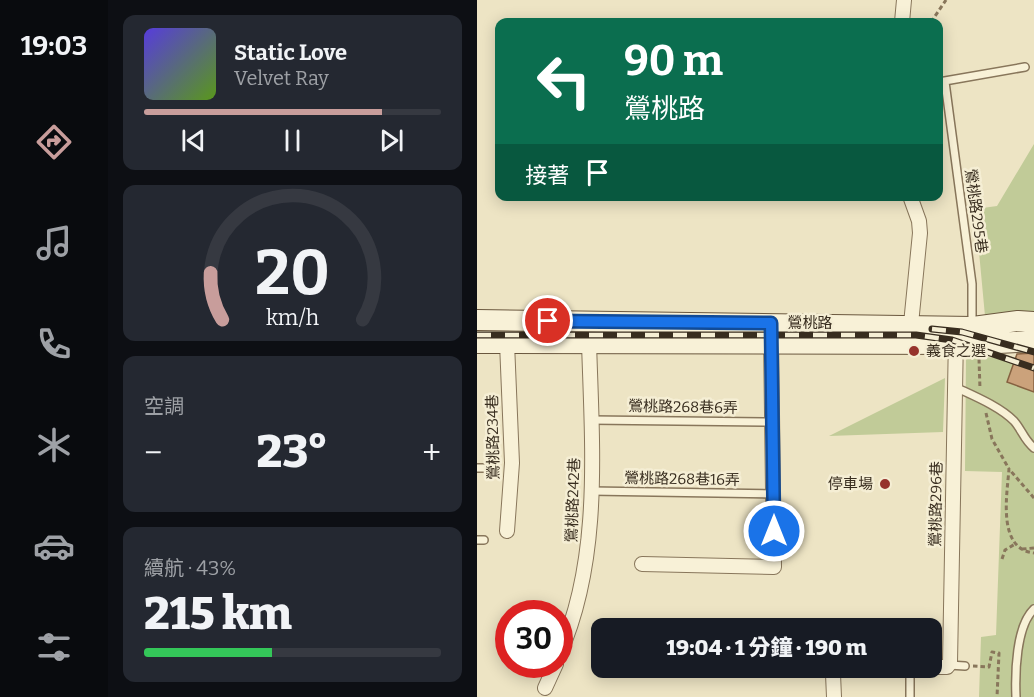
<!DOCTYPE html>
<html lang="zh-TW">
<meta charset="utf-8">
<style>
body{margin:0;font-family:Bitter,"Noto Sans TC",serif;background:#242831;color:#f1f3f6;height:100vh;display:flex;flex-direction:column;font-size:22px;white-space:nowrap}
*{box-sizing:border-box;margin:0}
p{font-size:20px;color:#9ea1a6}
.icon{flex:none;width:33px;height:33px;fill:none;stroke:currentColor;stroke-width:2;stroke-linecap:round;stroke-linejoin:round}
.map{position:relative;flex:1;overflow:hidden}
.side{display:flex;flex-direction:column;gap:15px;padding:15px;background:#0d0f14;width:369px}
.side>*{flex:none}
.top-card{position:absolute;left:18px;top:18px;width:448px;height:183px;border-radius:12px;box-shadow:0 3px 15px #0003;background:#0b6e4f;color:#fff;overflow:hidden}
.speed{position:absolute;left:18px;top:600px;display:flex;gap:12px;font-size:30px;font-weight:700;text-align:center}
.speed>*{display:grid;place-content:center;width:78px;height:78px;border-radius:50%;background:#171b24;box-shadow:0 3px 15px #0003;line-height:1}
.speed .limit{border:9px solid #d22;background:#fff;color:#111}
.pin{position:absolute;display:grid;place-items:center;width:51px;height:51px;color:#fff;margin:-26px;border:3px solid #fff;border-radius:50%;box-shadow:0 2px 6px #0007}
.me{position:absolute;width:66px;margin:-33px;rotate:0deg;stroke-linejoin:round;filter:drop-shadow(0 0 4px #0008)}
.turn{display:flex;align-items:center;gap:21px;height:126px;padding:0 30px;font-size:27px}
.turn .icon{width:78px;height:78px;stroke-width:2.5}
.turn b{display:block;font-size:42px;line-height:51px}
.then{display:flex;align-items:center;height:57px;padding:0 30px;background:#0003;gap:12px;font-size:22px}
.big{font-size:45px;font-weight:800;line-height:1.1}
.side .widget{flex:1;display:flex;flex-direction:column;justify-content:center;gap:9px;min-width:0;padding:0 21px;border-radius:12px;background:#242831}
.side .dial{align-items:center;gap:0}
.dial svg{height:156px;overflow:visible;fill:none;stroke:#363941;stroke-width:7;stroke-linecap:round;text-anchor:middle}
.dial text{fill:#f1f3f6;stroke:none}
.song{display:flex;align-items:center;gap:18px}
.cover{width:72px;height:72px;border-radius:9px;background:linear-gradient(135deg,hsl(250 70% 55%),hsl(90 70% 35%))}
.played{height:6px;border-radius:3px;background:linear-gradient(90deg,#c89d9b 80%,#363941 80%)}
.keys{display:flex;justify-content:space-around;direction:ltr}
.heat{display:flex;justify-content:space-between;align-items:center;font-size:33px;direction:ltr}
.charge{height:9px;border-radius:4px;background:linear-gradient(90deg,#34c759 43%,#363941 0)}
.trip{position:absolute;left:114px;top:618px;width:351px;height:60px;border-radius:12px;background:#171b24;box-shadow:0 3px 15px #0003;font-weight:800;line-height:60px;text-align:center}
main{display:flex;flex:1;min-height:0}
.tab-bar{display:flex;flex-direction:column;width:108px;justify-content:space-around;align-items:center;background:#090b0e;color:#9ea1a6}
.tab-bar .icon{width:42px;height:42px}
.tab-bar .current{color:#c89d9b}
.tab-bar b{font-size:27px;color:#f1f3f6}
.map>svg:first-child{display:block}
.green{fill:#c1cb98}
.building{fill:#cba27b;stroke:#866241;stroke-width:1.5}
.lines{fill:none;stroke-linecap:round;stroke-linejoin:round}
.lane-casing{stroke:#88765b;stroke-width:10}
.street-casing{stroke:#88765b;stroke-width:16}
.secondary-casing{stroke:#6a573e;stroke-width:22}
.path{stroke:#88765b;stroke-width:3;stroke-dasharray:4.5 3;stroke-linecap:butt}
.lane{stroke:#f8f1d7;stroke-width:7}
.street{stroke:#f8f1d7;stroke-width:14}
.secondary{stroke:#f8f1d7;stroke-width:20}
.rail-casing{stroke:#382d1f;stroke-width:7}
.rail{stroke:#f5eed4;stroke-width:4.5;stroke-dasharray:14;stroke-linecap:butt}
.route-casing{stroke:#114b97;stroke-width:15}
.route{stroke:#1a73e8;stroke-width:10}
.poi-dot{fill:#96332c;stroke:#f5eed4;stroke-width:2}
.labels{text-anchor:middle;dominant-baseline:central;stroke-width:5;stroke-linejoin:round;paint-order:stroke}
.street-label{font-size:15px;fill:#382d1f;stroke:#f5eed4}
.poi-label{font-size:15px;fill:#382d1f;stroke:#f5eed4;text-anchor:start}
</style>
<main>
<nav class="tab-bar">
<b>19:03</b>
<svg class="icon current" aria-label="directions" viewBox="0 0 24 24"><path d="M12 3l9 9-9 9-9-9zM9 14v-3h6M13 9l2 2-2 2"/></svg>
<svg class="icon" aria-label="music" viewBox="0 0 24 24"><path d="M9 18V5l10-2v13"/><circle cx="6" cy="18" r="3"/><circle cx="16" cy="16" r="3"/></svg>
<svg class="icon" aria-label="phone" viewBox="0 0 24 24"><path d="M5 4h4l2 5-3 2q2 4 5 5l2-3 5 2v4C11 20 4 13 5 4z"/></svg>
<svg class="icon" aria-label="climate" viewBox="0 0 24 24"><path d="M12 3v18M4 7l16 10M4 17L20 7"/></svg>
<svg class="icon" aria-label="car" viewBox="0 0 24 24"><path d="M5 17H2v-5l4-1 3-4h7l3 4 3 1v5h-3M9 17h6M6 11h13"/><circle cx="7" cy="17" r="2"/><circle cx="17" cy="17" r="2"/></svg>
<svg class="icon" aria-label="filters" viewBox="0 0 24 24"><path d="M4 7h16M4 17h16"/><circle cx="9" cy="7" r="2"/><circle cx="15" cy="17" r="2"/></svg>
</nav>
<section class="side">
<div class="widget">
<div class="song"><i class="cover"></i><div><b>Static Love</b><p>Velvet Ray</p></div></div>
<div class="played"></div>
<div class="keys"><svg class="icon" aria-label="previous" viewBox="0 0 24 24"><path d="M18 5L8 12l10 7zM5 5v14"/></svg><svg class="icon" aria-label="pause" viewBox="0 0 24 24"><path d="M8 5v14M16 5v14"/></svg><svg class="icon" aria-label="next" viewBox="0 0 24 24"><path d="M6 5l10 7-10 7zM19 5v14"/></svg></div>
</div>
<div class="widget dial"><svg viewBox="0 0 100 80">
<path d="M14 69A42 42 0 1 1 86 69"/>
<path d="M14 69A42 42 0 0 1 8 45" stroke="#c89d9b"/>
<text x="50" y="56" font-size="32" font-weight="700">20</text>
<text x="50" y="72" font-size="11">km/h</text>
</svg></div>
<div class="widget"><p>空調</p>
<div class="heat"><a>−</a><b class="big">23°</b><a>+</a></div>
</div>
<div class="widget"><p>續航 · 43%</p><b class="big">215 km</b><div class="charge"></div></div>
</section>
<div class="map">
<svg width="557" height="697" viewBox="0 0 557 697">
<rect width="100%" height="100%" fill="#ede4c4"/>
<!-- green -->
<path class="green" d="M557,144V313L508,316L498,209L520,206Z
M489,357L557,358V697H502L504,637L519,635L525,472L488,471Z
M468,378L466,432L352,436Z"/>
<!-- building -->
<path class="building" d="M557,353V392L530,382L540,354Z"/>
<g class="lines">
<defs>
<path id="lane" d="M462,82L548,67
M468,82L495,284V326
M478,387C497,396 522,406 537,421C545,430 547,440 557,448
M114,420L296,422
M0,468H6
M114,491L297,494
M0,540H7
M472,665L488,666
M433,668V697
M539,697C538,673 539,626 557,609"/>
<path id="street" d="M425,22L427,0
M433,196L442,221L443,233L434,324
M30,343L35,463L30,531
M165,564L297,567L294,337
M82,655C125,559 115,446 112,342
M454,667H470L473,663L479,336
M68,688L79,664
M357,697L356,674L359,668"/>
<path id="secondary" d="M0,320L496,327L541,321L557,322
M0,343L502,344L557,341"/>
</defs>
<!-- lane casing -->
<use href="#lane" class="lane-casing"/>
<!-- street casing -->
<use href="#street" class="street-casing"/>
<!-- secondary casing -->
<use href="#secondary" class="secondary-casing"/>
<!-- path -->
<path class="path" d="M454,22L469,0
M502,359L503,389
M509,413L515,439L532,469
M557,498L532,469C530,495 520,549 557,553
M545,549L557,548
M525,559L528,550L538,544
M496,666L512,667L515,652L522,653L520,697"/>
<!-- lane -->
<use href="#lane" class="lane"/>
<!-- street -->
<use href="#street" class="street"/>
<!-- secondary -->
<use href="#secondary" class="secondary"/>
<defs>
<path id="rail" d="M455,329L485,332L557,352
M0,335H439L475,340L557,368"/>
</defs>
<!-- rail casing -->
<use href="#rail" class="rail-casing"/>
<!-- rail -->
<use href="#rail" class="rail"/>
</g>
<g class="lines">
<defs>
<path id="route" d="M71,321L294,323L297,531"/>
</defs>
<!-- route casing -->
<use href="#route" class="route-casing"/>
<!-- route -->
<use href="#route" class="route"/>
</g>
<!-- markers -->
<g class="poi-dot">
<circle cx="437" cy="351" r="6"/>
<circle cx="408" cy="484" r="6"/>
</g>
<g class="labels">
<!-- street labels -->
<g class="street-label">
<text transform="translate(499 211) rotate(82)">鶯桃路295巷</text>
<text x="333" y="323">鶯桃路</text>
<text transform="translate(206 407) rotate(1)">鶯桃路268巷6弄</text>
<text transform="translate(16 437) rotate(-91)">鶯桃路234巷</text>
<text transform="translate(205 479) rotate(1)">鶯桃路268巷16弄</text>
<text transform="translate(96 500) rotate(-88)">鶯桃路242巷</text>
<text transform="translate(459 504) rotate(-89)">鶯桃路296巷</text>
</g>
<!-- poi labels -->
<g class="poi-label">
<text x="449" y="351">義食之選</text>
<text x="396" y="484" text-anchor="end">停車場</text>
</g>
</g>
</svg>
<div class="speed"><div class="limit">30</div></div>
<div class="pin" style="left:71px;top:321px;background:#d93025"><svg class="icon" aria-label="arrive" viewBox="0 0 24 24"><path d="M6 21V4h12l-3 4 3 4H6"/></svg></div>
<svg class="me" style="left:297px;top:531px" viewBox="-20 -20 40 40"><circle r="17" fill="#1a73e8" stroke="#fff" stroke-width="3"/><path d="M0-11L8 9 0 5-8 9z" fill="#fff"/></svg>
<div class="trip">19:04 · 1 分鐘 · 190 m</div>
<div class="top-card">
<div class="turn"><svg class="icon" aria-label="left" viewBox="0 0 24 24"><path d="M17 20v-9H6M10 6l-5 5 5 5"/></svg><div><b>90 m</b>鶯桃路</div></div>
<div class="then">接著<svg class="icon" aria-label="arrive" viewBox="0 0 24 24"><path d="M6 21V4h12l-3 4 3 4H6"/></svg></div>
</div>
</div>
</main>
